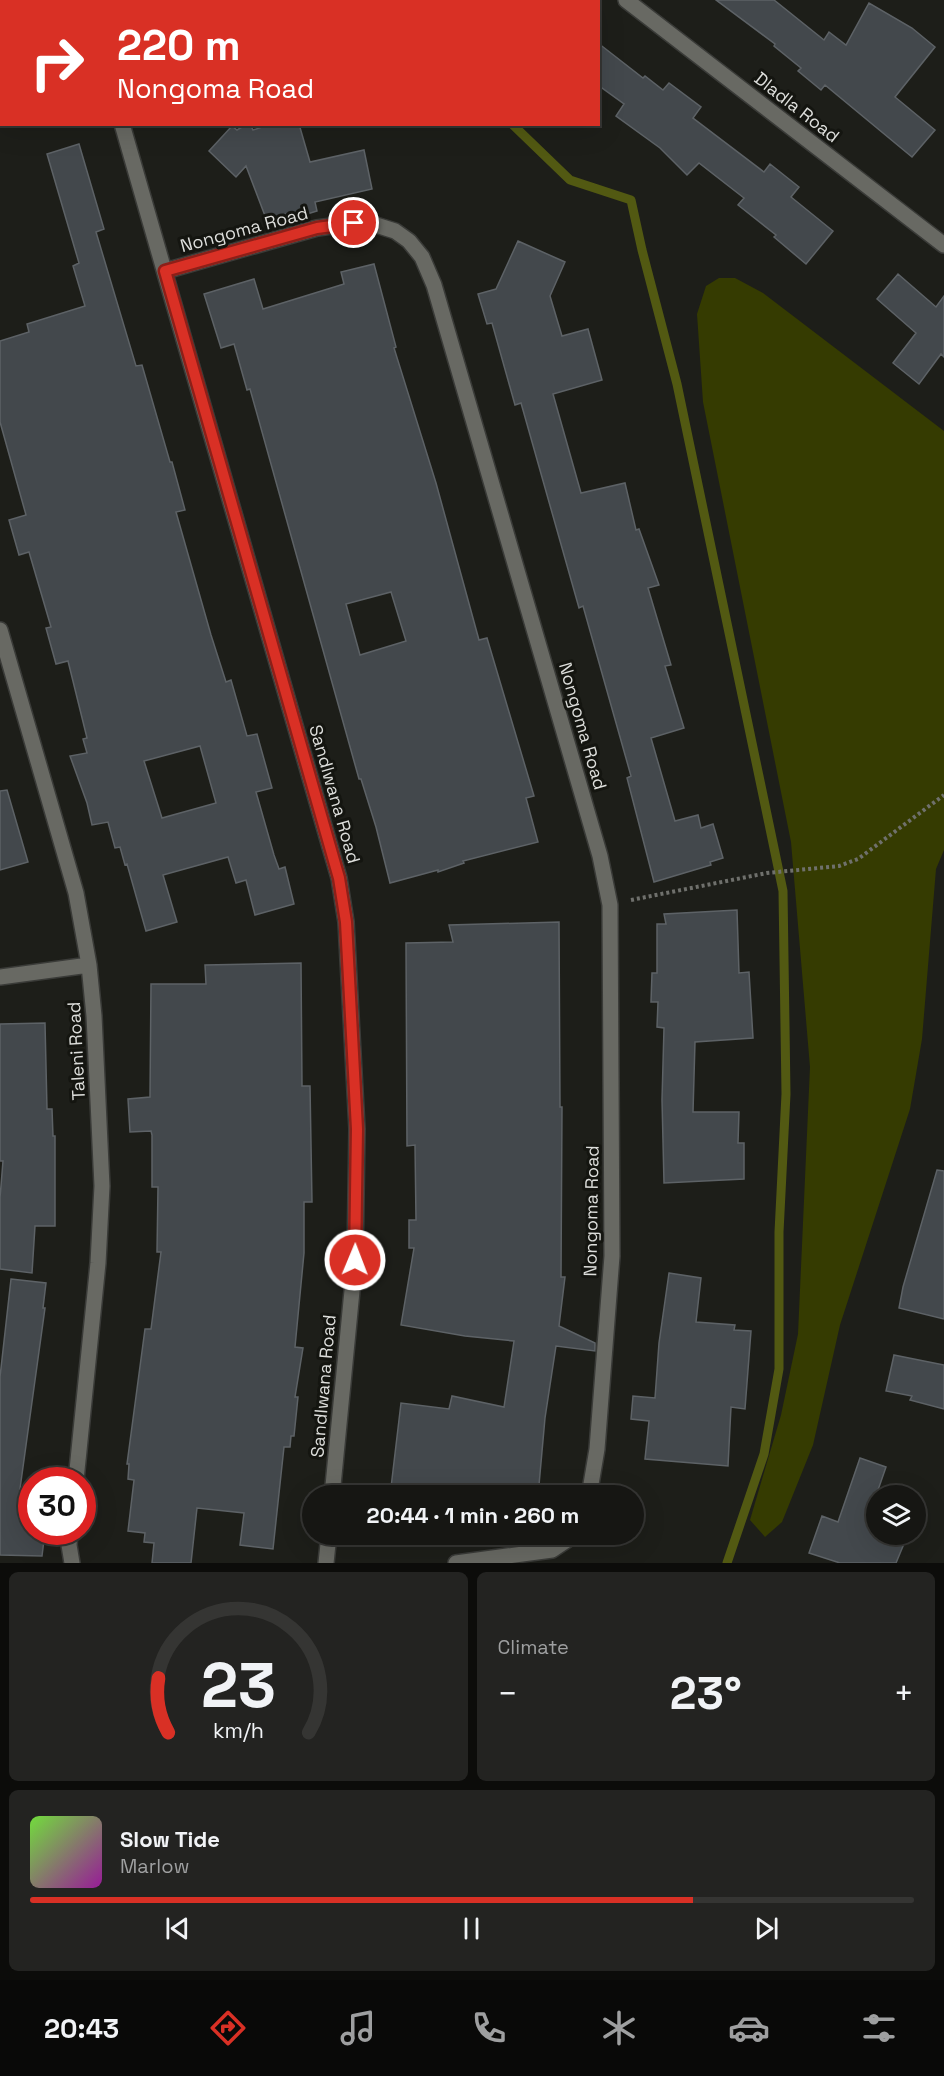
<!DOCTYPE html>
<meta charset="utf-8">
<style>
body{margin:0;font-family:"Space Grotesk",sans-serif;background:#232321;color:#f1f3f6;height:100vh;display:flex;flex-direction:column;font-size:22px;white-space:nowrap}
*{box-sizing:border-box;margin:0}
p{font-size:20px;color:#9e9fa0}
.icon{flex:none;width:33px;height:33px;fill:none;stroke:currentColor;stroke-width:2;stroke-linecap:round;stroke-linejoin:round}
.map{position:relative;height:1563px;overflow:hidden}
.sheet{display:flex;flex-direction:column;gap:9px;padding:9px;background:#0c0c0a;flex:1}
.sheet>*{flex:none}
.top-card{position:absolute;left:0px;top:0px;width:600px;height:126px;box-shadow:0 6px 24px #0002,0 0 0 2px #353533;background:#d93025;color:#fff;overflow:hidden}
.fabs{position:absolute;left:866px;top:1485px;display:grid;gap:12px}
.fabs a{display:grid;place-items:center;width:60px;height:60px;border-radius:50%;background:#161613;box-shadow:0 6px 24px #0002,0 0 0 2px #353533;font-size:30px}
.speed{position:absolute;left:18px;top:1467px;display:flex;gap:12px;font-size:30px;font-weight:700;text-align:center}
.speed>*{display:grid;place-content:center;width:78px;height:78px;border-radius:50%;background:#161613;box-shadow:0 6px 24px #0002,0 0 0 2px #353533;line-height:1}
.speed .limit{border:9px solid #d22;background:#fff;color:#111}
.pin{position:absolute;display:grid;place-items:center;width:51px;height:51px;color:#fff;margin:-26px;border:3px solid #fff;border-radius:50%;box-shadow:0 2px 6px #0007}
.me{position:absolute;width:66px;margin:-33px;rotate:1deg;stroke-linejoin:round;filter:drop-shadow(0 0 4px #0008)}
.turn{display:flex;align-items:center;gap:21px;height:126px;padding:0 18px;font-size:27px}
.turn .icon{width:78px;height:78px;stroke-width:2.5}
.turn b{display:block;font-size:42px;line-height:51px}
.big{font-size:45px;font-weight:700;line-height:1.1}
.sheet .card{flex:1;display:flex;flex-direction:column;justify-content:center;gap:9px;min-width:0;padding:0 21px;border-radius:9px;background:#232321}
.sheet .dial{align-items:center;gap:0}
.dial svg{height:156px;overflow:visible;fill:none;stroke:#353533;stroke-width:7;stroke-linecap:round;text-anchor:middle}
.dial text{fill:#f1f3f6;stroke:none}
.song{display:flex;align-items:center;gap:18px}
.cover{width:72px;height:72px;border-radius:9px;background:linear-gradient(135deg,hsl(100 70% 55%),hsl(300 70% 35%))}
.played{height:6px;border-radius:3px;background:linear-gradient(90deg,#d93025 75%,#353533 75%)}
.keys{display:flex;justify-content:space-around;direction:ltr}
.heat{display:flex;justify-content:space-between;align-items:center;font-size:33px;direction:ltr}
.sheet .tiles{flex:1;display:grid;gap:9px;grid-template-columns:1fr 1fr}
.card:last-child{grid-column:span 2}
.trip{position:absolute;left:302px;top:1485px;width:342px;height:60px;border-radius:30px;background:#161613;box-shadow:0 6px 24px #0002,0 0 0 2px #353533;font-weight:700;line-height:60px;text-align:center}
.dock{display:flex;height:96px;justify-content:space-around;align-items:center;background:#090908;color:#9e9fa0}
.dock .icon{width:42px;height:42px}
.dock .current{color:#d93025}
.dock b{font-size:27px;color:#f1f3f6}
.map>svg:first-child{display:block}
.green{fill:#353b01}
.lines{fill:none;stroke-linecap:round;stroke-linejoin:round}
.stream{stroke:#525912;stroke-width:9}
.building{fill:#43484c;stroke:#5d6266;stroke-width:1.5;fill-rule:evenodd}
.street-casing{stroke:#3a3b38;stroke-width:18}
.path{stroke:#6f706c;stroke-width:4;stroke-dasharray:3 3;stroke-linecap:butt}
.street{stroke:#686963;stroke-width:15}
.route-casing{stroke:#8d1f18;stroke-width:15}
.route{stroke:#d93025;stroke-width:10}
.labels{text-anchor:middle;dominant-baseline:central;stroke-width:6;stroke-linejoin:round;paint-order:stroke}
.street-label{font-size:18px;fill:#dddedb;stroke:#141510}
</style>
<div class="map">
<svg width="944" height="1563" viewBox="0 0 944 1563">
<rect width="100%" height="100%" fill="#1d1e19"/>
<!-- green -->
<path class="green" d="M719,278H735L763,293L944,431V850L936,869L922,1039L910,1109L840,1325L813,1445L782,1522L765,1537L750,1520L781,1415L798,1334L810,1067L791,842L703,402L697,314L706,286Z"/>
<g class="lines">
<!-- stream -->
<path class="stream" d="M367,0L369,2
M512,124L570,180L631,200L642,250L677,384L783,891L786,1094L779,1232V1369L764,1454L727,1563"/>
</g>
<!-- building -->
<path class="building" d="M716,0H774L824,40L829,32L846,45L869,3L912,28L935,47L895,97L935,130L912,157L825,85L821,90L798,71L801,68L774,46L775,44Z
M598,43L643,78L645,76L663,90L669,83L701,107L693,118L764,172L770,164L799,187L791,197L833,231L806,264L774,237L776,235L738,205L744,198L699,163L687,175L660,148L616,116L624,104L598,85Z
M247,124H250L253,130L271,124H299L310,162L364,150L372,189L315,202L317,211L294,218L292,212L267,221L246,166L236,177L209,151L232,126L237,130Z
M79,144L104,229L96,232L136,366L142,365L170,462H172L185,510L176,512L211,635L226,682L231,680L247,736L257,734L272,788L256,792L274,855L279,869L285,867L294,904L255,915L246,880L236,883L228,857L163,875L177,922L146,931L127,864L125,865L120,847L115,848L108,822L92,825L87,803L70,756L87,753L83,739L87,738L68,661L56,664L46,628L51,627L29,552L19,555L9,520L26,515L0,422V341L29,332L27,324L85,306L73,266L79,263L47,154ZM200,746L216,803L162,818L144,761Z
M518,241L565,262L550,296L562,336L588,329L602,380L553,394L581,493L625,483L636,530L639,529L659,585L648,588L671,665L665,666L684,728L651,738L675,821L698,815L701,828L713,824L723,858L710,862L711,865L654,882L627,778L631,776L583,606L579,608L521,403L515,405L492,323L487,324L478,294L496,289Z
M374,264L396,347L394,348L436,483L479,640L487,638L534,796L526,798L538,842L463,861L464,863L438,872V870L390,883L376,827L361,779H359L250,389L247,390L234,344L221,348L204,294L254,279L263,309L344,284L341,272ZM391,592L406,641L360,655L346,604Z
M898,274L936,307L944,296V357L941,354L919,384L893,363L916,333L877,299Z
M7,790L28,862L0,870V791Z
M737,910L739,973L749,972L753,1038L695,1042L693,1112H739L738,1143H744V1179L664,1183L662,1100L664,1028L657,1027L658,1002H651L652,973H657V924H666L664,914Z
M559,922L560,1107H562L561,1277H565L559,1326L595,1343V1351L556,1346L545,1418L538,1496H390L401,1403L449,1409L452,1396L504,1407L514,1341L465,1336L401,1325L414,1248H409V1220H416L415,1145L407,1146L406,943L453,942L449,925Z
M301,963L302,1086H310L312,1202H304V1253L295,1347L303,1348L295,1397H298L294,1436H291L290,1447H284L273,1549L240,1545L244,1513L197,1508L191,1563H152L154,1543L144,1542L145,1533L128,1531L134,1480L128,1479L129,1464H127L145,1329H151L161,1252H157L158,1187H152V1135L151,1131L130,1132L128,1099L150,1097L151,984H206L205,965Z
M45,1023L47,1109H52L53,1136H55V1226H35L32,1273L0,1269V1198L3,1161H0V1024Z
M937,1170L944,1171V1319L899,1308L903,1287Z
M669,1273L701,1278L696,1322L735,1325L734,1330L751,1331L745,1409L731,1407L728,1466L645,1459L649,1421L631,1419L633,1396L655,1398L659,1343Z
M11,1279L46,1283L43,1308H45L19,1496L26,1497L25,1511H32V1532H45L42,1556L0,1555V1377Z
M894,1355L944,1365V1409L910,1400L912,1396L886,1391Z
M860,1458L886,1467L878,1490L891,1496H876V1534H908L896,1563H840L809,1553L822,1516L838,1522Z"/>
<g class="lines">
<defs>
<path id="street" d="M84,0L85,2
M626,0L944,245
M0,107L2,106
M122,124L328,840L339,878L346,922L357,1129L355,1260L332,1496
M165,271L317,228L355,223L376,225L395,231L409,241L422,257L434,285L600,856L610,905L612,1256L597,1449L589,1496
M0,630L76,893L89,965L94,1016L102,1186L98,1263L76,1480
M0,977L89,965
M70,1532L69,1545L72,1563
M326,1563L329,1534
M456,1563L552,1550L567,1540L571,1534"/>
</defs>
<!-- street casing -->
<use href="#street" class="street-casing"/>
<!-- path -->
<path class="path" d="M631,900L767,873L839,866L858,859L944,795"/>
<!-- street -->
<use href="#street" class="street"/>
</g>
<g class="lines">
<defs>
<path id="route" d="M354,223L317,228L165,271L339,878L346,922L357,1129L355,1260"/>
</defs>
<!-- route casing -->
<use href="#route" class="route-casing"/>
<!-- route -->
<use href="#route" class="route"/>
</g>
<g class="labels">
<!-- street labels -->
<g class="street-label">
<text transform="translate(797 107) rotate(38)">Dladla Road</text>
<text transform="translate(244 229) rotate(-15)">Nongoma Road</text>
<text transform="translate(583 726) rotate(74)">Nongoma Road</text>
<text transform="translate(335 794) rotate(74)">Sandlwana Road</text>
<text transform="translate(76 1051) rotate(-93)">Taleni Road</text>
<text transform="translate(591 1211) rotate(-89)">Nongoma Road</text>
<text transform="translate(323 1386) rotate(-85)">Sandlwana Road</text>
</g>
</g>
</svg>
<div class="fabs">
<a><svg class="icon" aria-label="layers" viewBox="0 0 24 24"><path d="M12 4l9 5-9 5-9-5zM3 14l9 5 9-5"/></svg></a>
</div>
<div class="speed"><div class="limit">30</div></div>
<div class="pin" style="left:354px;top:223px;background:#d93025"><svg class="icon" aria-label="arrive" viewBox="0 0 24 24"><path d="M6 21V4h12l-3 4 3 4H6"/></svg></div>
<svg class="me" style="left:355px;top:1260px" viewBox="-20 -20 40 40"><circle r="17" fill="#d93025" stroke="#fff" stroke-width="3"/><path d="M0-11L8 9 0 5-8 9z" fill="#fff"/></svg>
<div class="trip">20:44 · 1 min · 260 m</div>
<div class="top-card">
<div class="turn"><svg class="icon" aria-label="right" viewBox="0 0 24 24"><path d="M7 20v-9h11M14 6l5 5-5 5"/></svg><div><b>220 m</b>Nongoma Road</div></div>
</div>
</div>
<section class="sheet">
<div class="tiles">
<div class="card dial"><svg viewBox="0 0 100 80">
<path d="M14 69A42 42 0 1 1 86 69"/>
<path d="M14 69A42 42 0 0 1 9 41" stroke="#d93025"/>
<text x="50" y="56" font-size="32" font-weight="700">23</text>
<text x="50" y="72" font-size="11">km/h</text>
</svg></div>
<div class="card"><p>Climate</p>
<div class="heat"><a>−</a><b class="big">23°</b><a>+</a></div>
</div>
<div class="card">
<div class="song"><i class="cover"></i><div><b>Slow Tide</b><p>Marlow</p></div></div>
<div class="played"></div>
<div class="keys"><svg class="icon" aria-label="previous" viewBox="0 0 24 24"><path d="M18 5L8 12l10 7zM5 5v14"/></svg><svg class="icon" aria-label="pause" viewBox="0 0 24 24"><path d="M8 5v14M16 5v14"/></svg><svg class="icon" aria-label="next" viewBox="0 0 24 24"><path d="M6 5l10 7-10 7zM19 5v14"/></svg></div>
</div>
</div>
</section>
<nav class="dock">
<b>20:43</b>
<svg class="icon current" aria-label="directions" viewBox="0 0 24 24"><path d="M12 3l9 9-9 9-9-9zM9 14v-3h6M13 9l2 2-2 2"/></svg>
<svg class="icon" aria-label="music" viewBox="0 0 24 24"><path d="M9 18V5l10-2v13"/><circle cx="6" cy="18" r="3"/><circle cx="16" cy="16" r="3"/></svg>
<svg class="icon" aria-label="phone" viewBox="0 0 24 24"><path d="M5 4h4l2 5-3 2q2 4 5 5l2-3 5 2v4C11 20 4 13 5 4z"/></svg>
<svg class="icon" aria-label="climate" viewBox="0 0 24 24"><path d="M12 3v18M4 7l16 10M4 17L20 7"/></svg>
<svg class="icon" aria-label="car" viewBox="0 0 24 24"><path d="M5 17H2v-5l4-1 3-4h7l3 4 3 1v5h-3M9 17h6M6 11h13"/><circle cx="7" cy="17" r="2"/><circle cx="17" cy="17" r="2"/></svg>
<svg class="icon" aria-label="filters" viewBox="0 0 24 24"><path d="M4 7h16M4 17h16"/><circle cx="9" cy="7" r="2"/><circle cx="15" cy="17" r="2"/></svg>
</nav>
